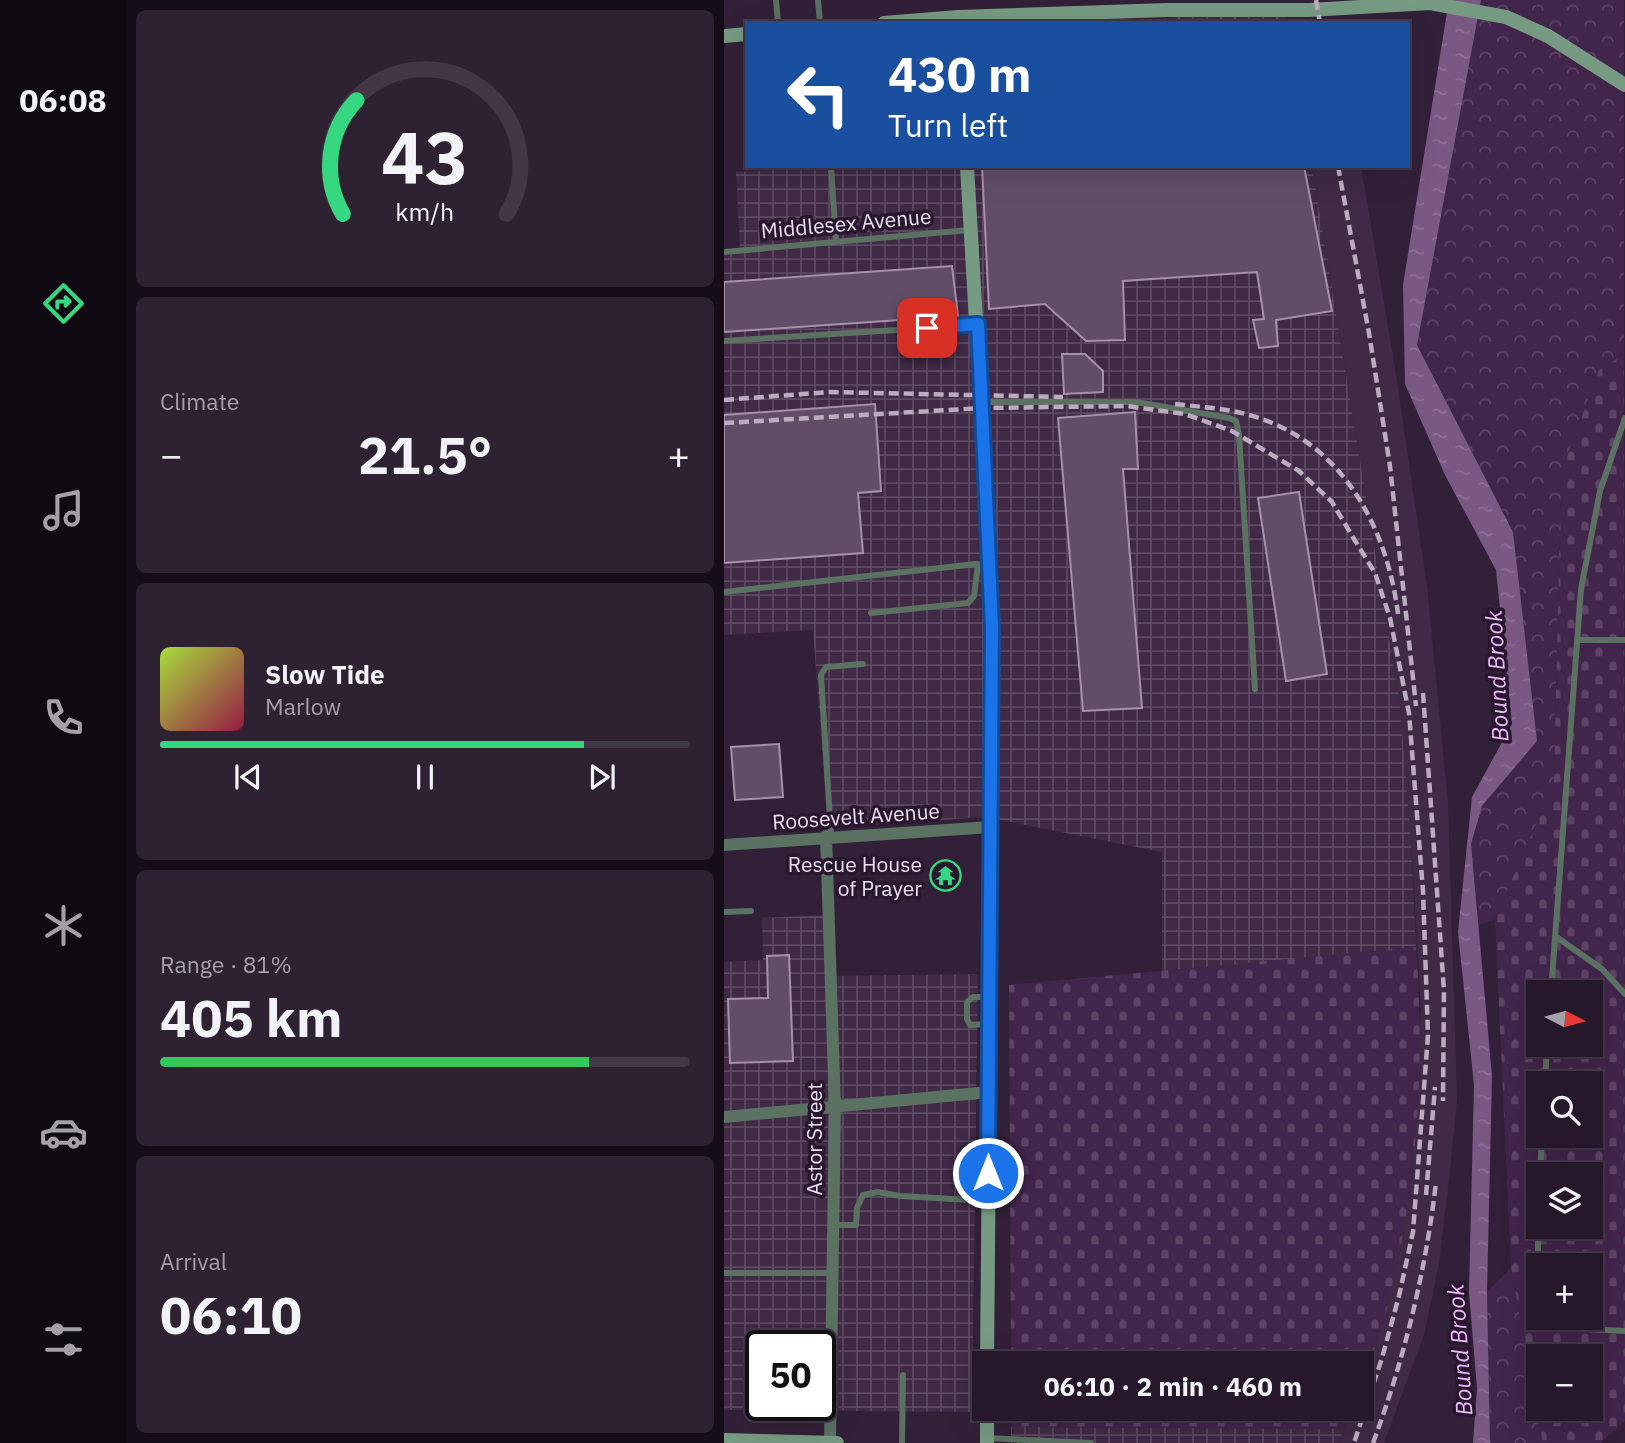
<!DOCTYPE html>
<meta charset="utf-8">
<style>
body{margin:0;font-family:"IBM Plex Sans",sans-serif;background:#2e2132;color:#f1f3f6;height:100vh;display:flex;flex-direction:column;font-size:26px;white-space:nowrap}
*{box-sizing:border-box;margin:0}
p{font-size:23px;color:#a4a0a8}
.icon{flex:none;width:38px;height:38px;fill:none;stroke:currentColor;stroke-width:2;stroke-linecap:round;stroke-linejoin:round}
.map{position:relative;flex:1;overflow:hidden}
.drawer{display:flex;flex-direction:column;gap:10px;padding:10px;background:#150d17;width:598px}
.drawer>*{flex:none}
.top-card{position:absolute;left:21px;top:21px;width:665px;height:147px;border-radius:0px;box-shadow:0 7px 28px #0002,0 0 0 2px #423747;background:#1a4fa0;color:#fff;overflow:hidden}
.needle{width:46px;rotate:96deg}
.fabs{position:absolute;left:802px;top:980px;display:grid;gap:14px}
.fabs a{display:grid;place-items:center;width:77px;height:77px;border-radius:0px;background:#26182a;box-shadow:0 7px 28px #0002,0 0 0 2px #423747;font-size:35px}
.speed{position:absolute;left:21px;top:1330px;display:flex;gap:14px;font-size:35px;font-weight:700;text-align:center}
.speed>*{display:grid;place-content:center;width:91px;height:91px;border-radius:50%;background:#26182a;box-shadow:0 7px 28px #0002,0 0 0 2px #423747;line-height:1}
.speed .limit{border:4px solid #111;border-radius:10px;background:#fff;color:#111}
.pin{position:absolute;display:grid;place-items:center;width:60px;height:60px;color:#fff;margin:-30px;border-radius:14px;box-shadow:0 4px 10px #0006}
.me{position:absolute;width:77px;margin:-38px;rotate:0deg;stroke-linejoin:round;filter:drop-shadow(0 0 5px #0008)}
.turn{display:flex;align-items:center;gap:24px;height:147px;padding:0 28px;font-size:32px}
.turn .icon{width:91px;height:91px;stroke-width:2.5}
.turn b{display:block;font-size:49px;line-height:60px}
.big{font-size:52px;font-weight:700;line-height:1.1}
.drawer .widget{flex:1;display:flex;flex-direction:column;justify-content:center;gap:10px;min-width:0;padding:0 24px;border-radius:10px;background:#2e2132}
.drawer .dial{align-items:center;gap:0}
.dial svg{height:182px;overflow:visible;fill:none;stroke:#423747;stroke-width:7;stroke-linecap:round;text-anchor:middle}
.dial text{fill:#f1f3f6;stroke:none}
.song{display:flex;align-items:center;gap:21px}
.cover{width:84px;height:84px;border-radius:10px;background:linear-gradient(135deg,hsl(80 70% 55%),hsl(340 70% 35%))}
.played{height:7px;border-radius:4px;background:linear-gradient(90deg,#35d881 80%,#423747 80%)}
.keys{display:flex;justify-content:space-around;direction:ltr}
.heat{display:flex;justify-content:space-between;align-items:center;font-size:38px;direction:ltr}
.charge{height:10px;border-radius:5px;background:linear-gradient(90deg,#34c759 81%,#423747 0)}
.trip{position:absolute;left:248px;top:1351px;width:402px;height:70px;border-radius:0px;background:#26182a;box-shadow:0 7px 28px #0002,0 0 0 2px #423747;font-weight:700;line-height:70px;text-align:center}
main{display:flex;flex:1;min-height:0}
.dock{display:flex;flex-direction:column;width:126px;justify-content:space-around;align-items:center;background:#0f0a11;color:#a4a0a8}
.dock .icon{width:49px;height:49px}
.dock .on{color:#35d881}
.dock b{font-size:32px;color:#f1f3f6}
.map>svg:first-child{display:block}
.built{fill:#402a46}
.industrial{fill:url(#industrial-grid);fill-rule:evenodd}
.forest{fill:url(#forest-crowns)}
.cemetery{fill:url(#cemetery-stones);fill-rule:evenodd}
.water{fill:url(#water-ripples)}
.building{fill:#614d67;stroke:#a690ac;stroke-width:2}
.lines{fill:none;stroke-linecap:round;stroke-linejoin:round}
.lane{stroke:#5b7162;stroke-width:6}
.street{stroke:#5b7162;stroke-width:12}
.secondary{stroke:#779a82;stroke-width:14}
.rail{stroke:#bbadbf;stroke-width:4.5;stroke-dasharray:10 5;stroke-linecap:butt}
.route-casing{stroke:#114b97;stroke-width:18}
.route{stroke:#1a73e8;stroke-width:12}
.labels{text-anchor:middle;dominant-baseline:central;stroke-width:7;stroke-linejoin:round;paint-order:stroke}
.street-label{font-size:21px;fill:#ebdfef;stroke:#28172d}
.poi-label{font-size:21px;fill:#ebdfef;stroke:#28172d;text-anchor:end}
.water-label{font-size:23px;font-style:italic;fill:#edb9fd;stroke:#28172d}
</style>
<main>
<nav class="dock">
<b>06:08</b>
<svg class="icon on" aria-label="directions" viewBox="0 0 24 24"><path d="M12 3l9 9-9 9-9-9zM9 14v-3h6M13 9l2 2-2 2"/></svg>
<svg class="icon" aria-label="music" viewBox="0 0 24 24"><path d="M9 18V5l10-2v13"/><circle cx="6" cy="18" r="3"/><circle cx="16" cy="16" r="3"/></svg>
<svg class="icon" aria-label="phone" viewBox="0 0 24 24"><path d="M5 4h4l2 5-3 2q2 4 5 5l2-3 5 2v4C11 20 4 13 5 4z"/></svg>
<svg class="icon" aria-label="climate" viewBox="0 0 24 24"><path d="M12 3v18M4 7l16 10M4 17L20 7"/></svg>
<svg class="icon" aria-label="car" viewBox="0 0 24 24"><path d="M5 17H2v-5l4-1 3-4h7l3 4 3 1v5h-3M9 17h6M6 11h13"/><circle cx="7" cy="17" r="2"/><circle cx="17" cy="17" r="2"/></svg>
<svg class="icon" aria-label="filters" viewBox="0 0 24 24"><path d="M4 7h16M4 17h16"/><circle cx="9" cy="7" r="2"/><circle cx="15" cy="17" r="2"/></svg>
</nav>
<section class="drawer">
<div class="widget dial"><svg viewBox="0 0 100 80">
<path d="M14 69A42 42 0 1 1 86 69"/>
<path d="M14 69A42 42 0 0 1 20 19" stroke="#35d881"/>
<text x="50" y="56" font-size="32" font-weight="700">43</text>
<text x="50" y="72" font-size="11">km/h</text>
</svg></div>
<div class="widget"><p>Climate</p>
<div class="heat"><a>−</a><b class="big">21.5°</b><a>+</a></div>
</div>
<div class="widget">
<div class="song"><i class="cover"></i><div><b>Slow Tide</b><p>Marlow</p></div></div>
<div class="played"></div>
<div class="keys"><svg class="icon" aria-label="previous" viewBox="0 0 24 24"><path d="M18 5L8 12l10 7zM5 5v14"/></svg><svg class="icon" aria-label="pause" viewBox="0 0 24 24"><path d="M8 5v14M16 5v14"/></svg><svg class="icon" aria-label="next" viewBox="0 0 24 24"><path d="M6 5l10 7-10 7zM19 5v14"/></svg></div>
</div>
<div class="widget"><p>Range · 81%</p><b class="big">405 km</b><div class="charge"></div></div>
<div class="widget"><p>Arrival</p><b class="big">06:10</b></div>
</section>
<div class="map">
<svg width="901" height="1443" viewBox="0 0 901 1443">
<defs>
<pattern id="industrial-grid" width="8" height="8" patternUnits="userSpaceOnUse" patternTransform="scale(1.75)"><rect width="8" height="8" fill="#402a46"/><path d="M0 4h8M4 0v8" fill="none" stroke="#5c4861"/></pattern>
<pattern id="forest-crowns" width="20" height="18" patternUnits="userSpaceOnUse" patternTransform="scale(1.75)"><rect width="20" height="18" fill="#42254b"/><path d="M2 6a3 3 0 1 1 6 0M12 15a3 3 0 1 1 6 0" fill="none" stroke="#5d4465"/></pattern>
<pattern id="cemetery-stones" width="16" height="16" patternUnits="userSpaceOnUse" patternTransform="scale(1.75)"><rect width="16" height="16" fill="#42254b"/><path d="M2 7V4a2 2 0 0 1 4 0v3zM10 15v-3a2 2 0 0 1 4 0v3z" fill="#5d4465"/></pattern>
<pattern id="water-ripples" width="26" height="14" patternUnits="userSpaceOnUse" patternTransform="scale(1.75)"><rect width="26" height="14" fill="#795883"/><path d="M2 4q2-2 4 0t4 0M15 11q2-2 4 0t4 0" fill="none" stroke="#8c7095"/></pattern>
</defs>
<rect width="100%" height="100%" fill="#322038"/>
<!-- built -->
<path class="built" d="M588,166H637L671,368L703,586L724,803L733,1099L726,1171L715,1263L700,1335L660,1443H615L628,1409H639V1379L658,1326L677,1247L689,1150L697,1010L687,841L676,705Z"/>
<!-- industrial -->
<path class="industrial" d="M561,4L564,23H404Z
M65,166H588L676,705L687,841L692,947L438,972V852L261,817L104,828L89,630L0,635V252L16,250L12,172L64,169Z
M105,915L107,976L254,974L248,1412L0,1410V962L39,960L38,918ZM37,1346H96V1405H37Z
M287,1427L620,1429L615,1443H287Z"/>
<!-- forest -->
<path class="forest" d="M757,0H900V354L875,370L837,473L830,783L771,919L755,925L747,844L758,806L813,741L789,532L693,345Z
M787,1268L819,1443H766L763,1292Z"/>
<!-- cemetery -->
<path class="cemetery" d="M900,354L901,1421L876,1443H819L787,1268L771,919L830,783L837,473L875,370ZM814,992H866V1045H814ZM814,1083H866V1136H814ZM814,1174H866V1227H814ZM814,1265H866V1318H814ZM814,1356H866V1409H814Z
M692,947C702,1072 692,1203 659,1324C654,1342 646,1361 639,1379V1363H287L285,985Z
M287,1409H628L620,1429L287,1427Z"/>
<!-- water -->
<path class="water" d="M725,0H757L693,345L789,532L813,741L758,806L747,844L768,1076L763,1292L766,1443H749L753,1388L745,1292L750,1085L734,932L748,797L788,724L772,570L721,475L681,384L679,285Z"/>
<!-- building -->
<path class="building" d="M258,166H580L608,311L552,320L554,346L535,348L529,320L540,319L533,272L399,281L401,340L362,341L321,304L265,309Z
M228,266L234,316L0,332V282Z
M338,354H361L379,371V392L340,394Z
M151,404L157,491L134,493L139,553L0,563V415Z
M411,412L414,469H399L418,708L359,711L334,418Z
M575,492L603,674L562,681L534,498Z
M55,744L59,797L11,800L7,747Z
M65,955L69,1061L6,1063L4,999L44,998L43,956Z"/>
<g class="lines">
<!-- lane -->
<path class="lane" d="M52,0L54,23
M94,0L96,23
M107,166L112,242
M0,252L245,230
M0,341L252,325
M258,402H412L505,418L512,421L515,435L531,689
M0,592L252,564
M147,613L244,603L250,596L254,564
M853,640H901
M107,836L97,675L102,667L139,664
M0,912L27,911
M831,936L878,969L901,994
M827,992L857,589L876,491L901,418
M265,997H249L243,1002V1019L246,1025L265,1024
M821,1083L823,1045
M816,1174L818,1136
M109,1225H132L133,1208L139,1195L154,1192L176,1196L264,1201
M0,1273H108
M814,1292V1227
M817,1318L823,1327L901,1331
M263,1438L367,1443
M178,1443L179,1375"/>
<!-- street -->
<path class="street" d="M102,836L111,1108L106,1443
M0,845L267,827
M0,1117L265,1092"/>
<!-- secondary -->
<path class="secondary" d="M160,23L234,17L443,10H585L706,3L782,17L824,36L901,85
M0,36L23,34
M243,166L267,580L269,697L263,1363
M0,1440L113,1443
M263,1443V1409"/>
<!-- rail -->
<path class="rail" d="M592,0L596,23
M614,166L645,333L666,466L692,706
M0,400L105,392L339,397
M451,404C476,407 501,408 525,415C617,440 663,526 674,614
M0,423L259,408L402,406L461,414L508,431L575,471L608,502L630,539L651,573L666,618L685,713L699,891L704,1035L689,1232L675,1296L658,1358L630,1443
M699,693L720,991L719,1101
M702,1195L711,1087
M649,1443C680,1360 702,1270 712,1182"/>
</g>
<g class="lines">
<defs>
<path id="route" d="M203,328L254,324L268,627L264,1173"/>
</defs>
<!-- route casing -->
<use href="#route" class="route-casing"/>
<!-- route -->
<use href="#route" class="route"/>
</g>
<!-- icons -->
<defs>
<symbol id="temple-ring" viewBox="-11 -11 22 22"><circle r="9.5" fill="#28172d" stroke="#35d881" stroke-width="1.5"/><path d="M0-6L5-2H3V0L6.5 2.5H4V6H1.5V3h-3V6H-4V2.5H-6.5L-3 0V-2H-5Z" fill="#35d881"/></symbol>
</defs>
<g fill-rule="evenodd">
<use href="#temple-ring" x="204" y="858" width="35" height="35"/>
</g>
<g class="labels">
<!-- street labels -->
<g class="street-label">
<text transform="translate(122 223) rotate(-5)">Middlesex Avenue</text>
<text transform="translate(132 816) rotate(-4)">Roosevelt Avenue</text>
<text transform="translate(90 1139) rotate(-90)">Astor Street</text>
</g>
<!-- poi labels -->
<g class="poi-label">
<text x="198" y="864">Rescue House<tspan x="198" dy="24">of Prayer</tspan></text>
</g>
<!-- water labels -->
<g class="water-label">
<text transform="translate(772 676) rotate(-93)">Bound Brook</text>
<text transform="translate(735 1350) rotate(-94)">Bound Brook</text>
</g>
</g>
</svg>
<div class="fabs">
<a><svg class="needle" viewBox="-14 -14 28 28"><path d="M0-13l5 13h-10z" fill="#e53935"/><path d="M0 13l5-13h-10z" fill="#a4a0a8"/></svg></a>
<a><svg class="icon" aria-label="search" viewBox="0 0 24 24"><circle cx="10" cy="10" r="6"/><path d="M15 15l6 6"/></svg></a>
<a><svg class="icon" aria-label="layers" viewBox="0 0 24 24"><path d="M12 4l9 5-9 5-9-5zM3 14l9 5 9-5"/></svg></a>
<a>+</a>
<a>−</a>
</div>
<div class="speed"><div class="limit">50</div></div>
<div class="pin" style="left:203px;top:328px;background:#d93025"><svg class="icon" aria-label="arrive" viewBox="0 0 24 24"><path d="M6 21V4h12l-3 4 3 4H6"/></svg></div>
<svg class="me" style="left:264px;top:1173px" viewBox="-20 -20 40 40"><circle r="17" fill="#1a73e8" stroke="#fff" stroke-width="3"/><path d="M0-11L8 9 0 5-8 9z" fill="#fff"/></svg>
<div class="trip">06:10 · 2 min · 460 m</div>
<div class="top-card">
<div class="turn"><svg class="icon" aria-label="left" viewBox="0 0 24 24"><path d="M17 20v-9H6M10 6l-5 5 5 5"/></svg><div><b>430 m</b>Turn left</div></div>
</div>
</div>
</main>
